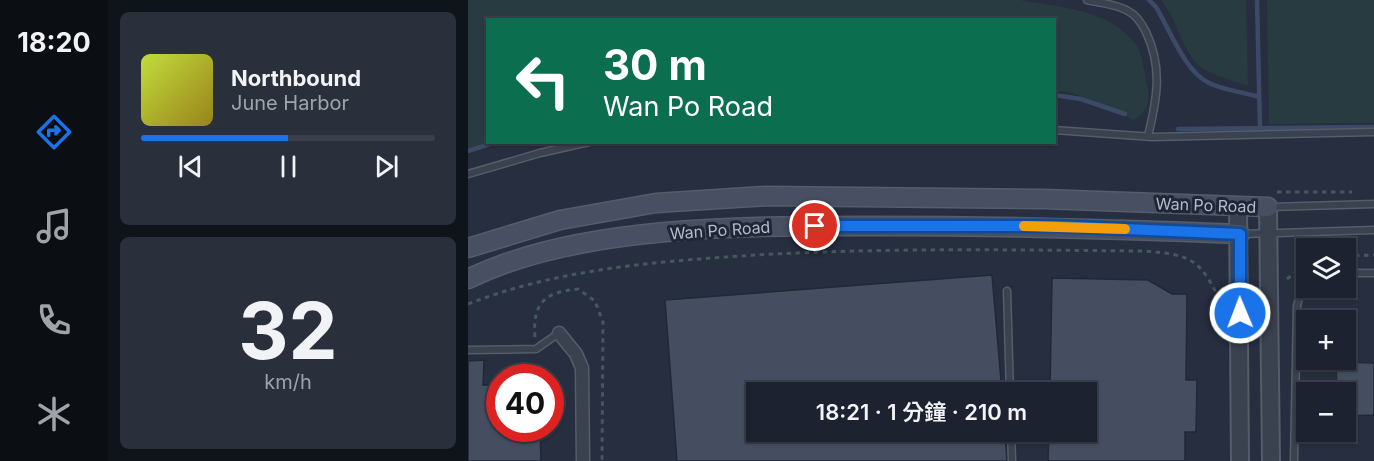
<!DOCTYPE html>
<html lang="zh-TW">
<meta charset="utf-8">
<style>
body{margin:0;font-family:Inter,"Noto Sans TC",sans-serif;background:#292f3b;color:#f1f3f6;height:100vh;display:flex;flex-direction:column;font-size:22px;white-space:nowrap}
*{box-sizing:border-box;margin:0}
p{font-size:20px;color:#a0a4aa}
.icon{flex:none;width:33px;height:33px;fill:none;stroke:currentColor;stroke-width:2;stroke-linecap:round;stroke-linejoin:round}
.map{position:relative;flex:1;overflow:hidden}
.sheet{display:flex;flex-direction:column;gap:12px;padding:12px;background:#0f131a;width:360px}
.sheet>*{flex:none}
.top-card{position:absolute;left:18px;top:18px;width:570px;height:126px;border-radius:0px;box-shadow:0 2px 4px #0004,0 0 0 2px #3a3f4b;background:#0b6e4f;color:#fff;overflow:hidden}
.buttons{position:absolute;left:828px;top:238px;display:grid;gap:12px}
.buttons a{display:grid;place-items:center;width:60px;height:60px;border-radius:0px;background:#1c222f;box-shadow:0 2px 4px #0004,0 0 0 2px #3a3f4b;font-size:30px}
.speed{position:absolute;left:18px;top:364px;display:flex;gap:12px;font-size:30px;font-weight:700;text-align:center}
.speed>*{display:grid;place-content:center;width:78px;height:78px;border-radius:50%;background:#1c222f;box-shadow:0 2px 4px #0004,0 0 0 2px #3a3f4b;line-height:1}
.speed .limit{border:9px solid #d22;background:#fff;color:#111}
.pin{position:absolute;display:grid;place-items:center;width:51px;height:51px;color:#fff;margin:-26px;border:3px solid #fff;border-radius:50%;box-shadow:0 2px 6px #0007}
.me{position:absolute;width:66px;margin:-33px;rotate:359deg;stroke-linejoin:round;filter:drop-shadow(0 0 4px #0008)}
.turn{display:flex;align-items:center;gap:21px;height:126px;padding:0 18px;font-size:27px}
.turn .icon{width:78px;height:78px;stroke-width:2.5}
.turn b{display:block;font-size:42px;line-height:51px}
.sheet .widget{flex:1;display:flex;flex-direction:column;justify-content:center;gap:9px;min-width:0;padding:0 21px;border-radius:9px;background:#292f3b}
.sheet .dial{align-items:center;gap:0}
.dial b{font-size:78px;line-height:1}
.song{display:flex;align-items:center;gap:18px}
.cover{width:72px;height:72px;border-radius:9px;background:linear-gradient(135deg,hsl(70 70% 55%),hsl(50 70% 35%))}
.played{height:6px;border-radius:3px;background:linear-gradient(90deg,#1a73e8 50%,#3a3f4b 50%)}
.keys{display:flex;justify-content:space-around;direction:ltr}
.trip{position:absolute;left:278px;top:382px;width:351px;height:60px;border-radius:0px;background:#1c222f;box-shadow:0 2px 4px #0004,0 0 0 2px #3a3f4b;font-weight:600;line-height:60px;text-align:center}
main{display:flex;flex:1;min-height:0}
.menu{display:flex;flex-direction:column;width:108px;justify-content:space-around;align-items:center;background:#0b0e13;color:#a0a4aa}
.menu .icon{width:42px;height:42px}
.menu .active{color:#1a73e8}
.menu b{font-size:27px;color:#f1f3f6}
.map>svg:first-child{display:block}
.green{fill:#283b40}
.lines{fill:none;stroke-linecap:round;stroke-linejoin:round}
.stream{stroke:#3c4a68;stroke-width:4.5}
.building{fill:#454e61;stroke:#212837;stroke-width:1.5}
.service-casing{stroke:#555c6a;stroke-width:9}
.minor-casing{stroke:#555c6a;stroke-width:15}
.tertiary-casing{stroke:#555c6a;stroke-width:20}
.secondary-casing{stroke:#555c6a;stroke-width:21}
.path{stroke:#46585d;stroke-width:3;stroke-dasharray:4.5 4.5;stroke-linecap:butt}
.service{stroke:#3a414f;stroke-width:6}
.minor{stroke:#3a414f;stroke-width:12}
.tertiary{stroke:#3a414f;stroke-width:16}
.secondary{stroke:#484f62;stroke-width:18}
.route-casing{stroke:#114b97;stroke-width:15}
.route{stroke:#1a73e8;stroke-width:10}
.slow{stroke:#f59e0b;stroke-width:10}
.labels{text-anchor:middle;dominant-baseline:central;stroke-width:6;stroke-linejoin:round;paint-order:stroke}
.street-label{font-size:16px;fill:#b6bcca;stroke:#1f2635}
</style>
<main>
<nav class="menu">
<b>18:20</b>
<svg class="icon active" aria-label="directions" viewBox="0 0 24 24"><path d="M12 3l9 9-9 9-9-9zM9 14v-3h6M13 9l2 2-2 2"/></svg>
<svg class="icon" aria-label="music" viewBox="0 0 24 24"><path d="M9 18V5l10-2v13"/><circle cx="6" cy="18" r="3"/><circle cx="16" cy="16" r="3"/></svg>
<svg class="icon" aria-label="phone" viewBox="0 0 24 24"><path d="M5 4h4l2 5-3 2q2 4 5 5l2-3 5 2v4C11 20 4 13 5 4z"/></svg>
<svg class="icon" aria-label="climate" viewBox="0 0 24 24"><path d="M12 3v18M4 7l16 10M4 17L20 7"/></svg>
</nav>
<section class="sheet">
<div class="widget">
<div class="song"><i class="cover"></i><div><b>Northbound</b><p>June Harbor</p></div></div>
<div class="played"></div>
<div class="keys"><svg class="icon" aria-label="previous" viewBox="0 0 24 24"><path d="M18 5L8 12l10 7zM5 5v14"/></svg><svg class="icon" aria-label="pause" viewBox="0 0 24 24"><path d="M8 5v14M16 5v14"/></svg><svg class="icon" aria-label="next" viewBox="0 0 24 24"><path d="M6 5l10 7-10 7zM19 5v14"/></svg></div>
</div>
<div class="widget dial"><b>32</b><p>km/h</p></div>
</section>
<div class="map">
<svg width="906" height="461" viewBox="0 0 906 461">
<rect width="100%" height="100%" fill="#262e3f"/>
<!-- green -->
<path class="green" d="M0,0H552C590,7 640,9 666,42C675,52 676,73 679,85C683,101 680,112 665,120L658,116V112L601,92L587,91L586,20H20V142L23,143L0,149Z
M693,0H778L780,86C763,79 736,75 725,59C711,40 708,18 693,0Z
M799,0H906V123L801,124Z"/>
<g class="lines">
<!-- stream -->
<path class="stream" d="M681,0L688,7C702,30 717,72 741,83C755,90 775,92 791,97
M789,0L792,128
M586,95L613,99L657,114
M710,129L906,127
M0,151L28,142"/>
</g>
<!-- building -->
<path class="building" d="M524,275L534,393H288V432H537L539,461H209L197,300Z
M584,278L680,280L704,294H719L718,380H729L728,432H717V461H580L581,432H618V393H582Z
M16,360L15,385H32V429H72L73,461H0V361Z
M868,362L906,363V415L878,416V393H869Z"/>
<g class="lines">
<defs>
<path id="service" d="M619,0C632,3 649,4 660,11C668,15 674,24 678,32C695,68 689,99 680,136
M586,130L685,137L906,132
M0,174L72,153L121,142
M801,207L906,204
M775,234L906,230
M878,273H906
M539,291L542,393
M0,350L68,349L91,333
M543,432L544,461
M826,461L829,306L831,298L839,288"/>
<path id="minor" d="M91,333L108,354L114,368L115,461"/>
<path id="tertiary" d="M770,207L772,461
M800,207L803,461"/>
<path id="secondary" d="M0,248L92,220L188,203L298,196L575,199L800,207
M0,279C112,224 284,226 408,226C529,226 650,229 772,234"/>
</defs>
<!-- service casing -->
<use href="#service" class="service-casing"/>
<!-- minor casing -->
<use href="#minor" class="minor-casing"/>
<!-- tertiary casing -->
<use href="#tertiary" class="tertiary-casing"/>
<!-- secondary casing -->
<use href="#secondary" class="secondary-casing"/>
<!-- path -->
<path class="path" d="M809,192H884
M831,243L832,251
M878,256L906,255
M819,279L838,264
M0,304C82,272 171,263 258,257C397,247 537,250 676,251C727,255 732,260 755,306
M67,337C64,302 78,292 110,289L127,301L135,322L134,461"/>
<!-- service -->
<use href="#service" class="service"/>
<!-- minor -->
<use href="#minor" class="minor"/>
<!-- tertiary -->
<use href="#tertiary" class="tertiary"/>
<!-- secondary -->
<use href="#secondary" class="secondary"/>
</g>
<g class="lines">
<defs>
<path id="route" d="M347,226H587L772,234V313"/>
</defs>
<!-- route casing -->
<use href="#route" class="route-casing"/>
<!-- route -->
<use href="#route" class="route"/>
<!-- slow -->
<path class="slow" d="M556,226L657,229"/>
</g>
<g class="labels">
<!-- street labels -->
<g class="street-label">
<text transform="translate(738 205) rotate(2)">Wan Po Road</text>
<text transform="translate(252 230) rotate(-4)">Wan Po Road</text>
</g>
</g>
</svg>
<div class="buttons">
<a><svg class="icon" aria-label="layers" viewBox="0 0 24 24"><path d="M12 4l9 5-9 5-9-5zM3 14l9 5 9-5"/></svg></a>
<a>+</a>
<a>−</a>
</div>
<div class="speed"><div class="limit">40</div></div>
<div class="pin" style="left:347px;top:226px;background:#d93025"><svg class="icon" aria-label="arrive" viewBox="0 0 24 24"><path d="M6 21V4h12l-3 4 3 4H6"/></svg></div>
<svg class="me" style="left:772px;top:313px" viewBox="-20 -20 40 40"><circle r="17" fill="#1a73e8" stroke="#fff" stroke-width="3"/><path d="M0-11L8 9 0 5-8 9z" fill="#fff"/></svg>
<div class="trip">18:21 · 1 分鐘 · 210 m</div>
<div class="top-card">
<div class="turn"><svg class="icon" aria-label="left" viewBox="0 0 24 24"><path d="M17 20v-9H6M10 6l-5 5 5 5"/></svg><div><b>30 m</b>Wan Po Road</div></div>
</div>
</div>
</main>
